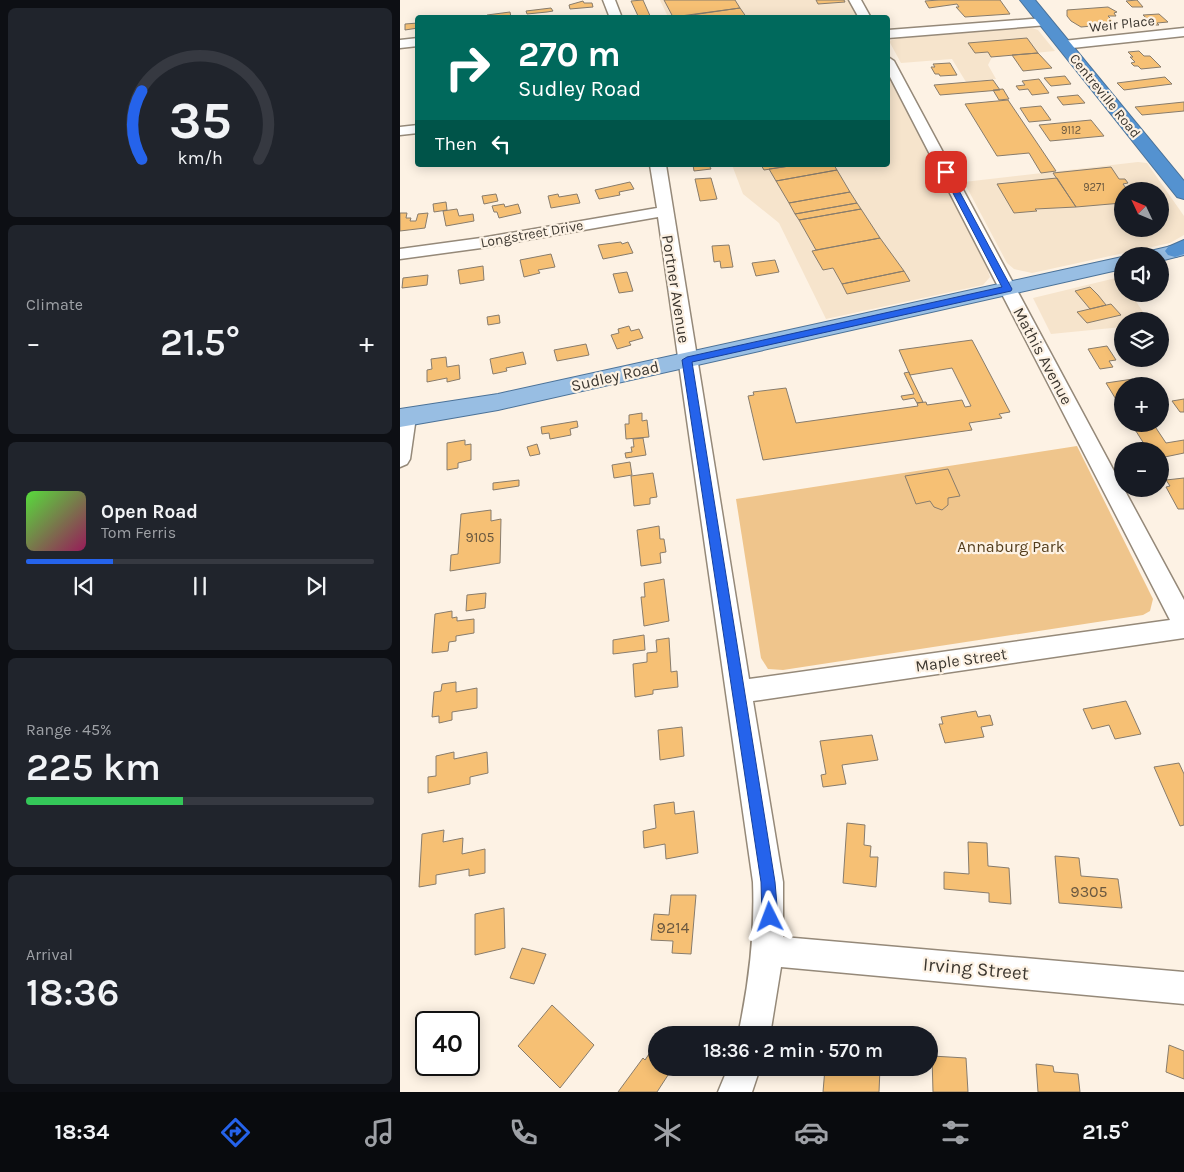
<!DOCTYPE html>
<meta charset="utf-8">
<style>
body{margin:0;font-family:Karla,sans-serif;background:#20242c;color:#f1f3f6;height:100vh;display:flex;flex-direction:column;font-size:19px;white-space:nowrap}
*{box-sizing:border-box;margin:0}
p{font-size:16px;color:#9ea1a6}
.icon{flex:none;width:28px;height:28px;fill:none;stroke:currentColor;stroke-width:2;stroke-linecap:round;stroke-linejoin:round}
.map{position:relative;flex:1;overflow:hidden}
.details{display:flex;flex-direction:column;gap:8px;padding:8px;background:#0d0f14;width:400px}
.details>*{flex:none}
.top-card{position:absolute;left:15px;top:15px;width:475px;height:152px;border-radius:5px;box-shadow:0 2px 12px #0003;background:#00695c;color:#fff;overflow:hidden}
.needle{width:32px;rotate:314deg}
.controls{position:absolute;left:714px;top:182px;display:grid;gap:10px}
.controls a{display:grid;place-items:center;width:55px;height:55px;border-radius:50%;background:#171b24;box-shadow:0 2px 12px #0003;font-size:25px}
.speed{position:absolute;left:15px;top:1011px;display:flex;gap:10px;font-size:25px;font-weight:700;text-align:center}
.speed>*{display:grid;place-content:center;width:65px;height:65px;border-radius:50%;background:#171b24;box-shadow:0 2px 12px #0003;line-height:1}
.speed .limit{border:2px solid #111;border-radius:8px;background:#fff;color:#111}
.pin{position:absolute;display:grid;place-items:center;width:42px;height:42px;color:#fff;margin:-21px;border-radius:10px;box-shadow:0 2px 8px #0006}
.me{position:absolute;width:55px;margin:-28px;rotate:357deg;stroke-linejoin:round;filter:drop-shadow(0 0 4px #0008)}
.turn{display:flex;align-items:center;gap:18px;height:105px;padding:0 20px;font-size:22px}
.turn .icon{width:65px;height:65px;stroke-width:2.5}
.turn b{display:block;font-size:35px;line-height:42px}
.then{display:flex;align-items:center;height:48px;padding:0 20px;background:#0003;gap:10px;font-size:19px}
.big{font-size:38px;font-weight:600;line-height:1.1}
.details .tile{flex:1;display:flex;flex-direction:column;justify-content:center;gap:8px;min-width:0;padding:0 18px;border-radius:8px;background:#20242c}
.details .dial{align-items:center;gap:0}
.dial svg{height:130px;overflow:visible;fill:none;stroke:#363941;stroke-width:7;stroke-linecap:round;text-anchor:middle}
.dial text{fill:#f1f3f6;stroke:none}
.song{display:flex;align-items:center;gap:15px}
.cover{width:60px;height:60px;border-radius:8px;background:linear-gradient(135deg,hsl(110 70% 55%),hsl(330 70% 35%))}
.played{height:5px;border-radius:2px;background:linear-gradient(90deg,#2563eb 25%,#363941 25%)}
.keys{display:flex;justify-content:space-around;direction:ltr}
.heat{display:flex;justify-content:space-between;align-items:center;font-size:28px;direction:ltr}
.charge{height:8px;border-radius:4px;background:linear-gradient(90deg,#34c759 45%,#363941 0)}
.trip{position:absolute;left:248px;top:1026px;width:290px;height:50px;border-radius:25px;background:#171b24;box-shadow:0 2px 12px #0003;font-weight:600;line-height:50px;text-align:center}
.tab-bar{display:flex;height:80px;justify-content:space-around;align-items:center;background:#090b0e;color:#9ea1a6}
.tab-bar .icon{width:35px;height:35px}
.tab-bar .current{color:#2563eb}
.tab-bar b{font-size:22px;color:#f1f3f6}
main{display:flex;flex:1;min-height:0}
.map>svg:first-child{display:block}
.built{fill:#f6e4cc;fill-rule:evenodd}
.green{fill:#efc58c}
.building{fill:#f6c074;stroke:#887c6c}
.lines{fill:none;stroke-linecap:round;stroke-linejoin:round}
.minor-casing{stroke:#958979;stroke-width:3}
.major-casing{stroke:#4b7298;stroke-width:2}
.highway-casing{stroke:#4b7298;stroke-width:2}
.minor{fill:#fff;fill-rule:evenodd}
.major{fill:#98bee3;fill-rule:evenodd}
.highway{fill:#5492d0;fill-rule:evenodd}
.route{fill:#2563eb;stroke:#184099}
.labels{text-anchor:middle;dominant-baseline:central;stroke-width:4.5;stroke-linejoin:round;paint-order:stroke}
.far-number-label{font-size:11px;fill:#6a5840}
.far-street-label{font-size:14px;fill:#3b362f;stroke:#fdf2e4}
.number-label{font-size:14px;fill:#6a5840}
.street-label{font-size:16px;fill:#3b362f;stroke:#fdf2e4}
.park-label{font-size:16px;fill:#533d1c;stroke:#fdf2e4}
.near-number-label{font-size:16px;fill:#6a5840}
.near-street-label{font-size:19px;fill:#3b362f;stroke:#fdf2e4}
</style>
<main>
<section class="details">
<div class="tile dial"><svg viewBox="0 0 100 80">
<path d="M14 69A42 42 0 1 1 86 69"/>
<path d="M14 69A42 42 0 0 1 14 27" stroke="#2563eb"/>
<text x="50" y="56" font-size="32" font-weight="700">35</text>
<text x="50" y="72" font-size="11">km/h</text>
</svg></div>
<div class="tile"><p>Climate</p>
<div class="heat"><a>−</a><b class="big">21.5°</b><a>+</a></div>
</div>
<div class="tile">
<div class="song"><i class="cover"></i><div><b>Open Road</b><p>Tom Ferris</p></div></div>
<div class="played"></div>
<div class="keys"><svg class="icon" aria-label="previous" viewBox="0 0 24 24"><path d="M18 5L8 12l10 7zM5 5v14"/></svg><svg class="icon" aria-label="pause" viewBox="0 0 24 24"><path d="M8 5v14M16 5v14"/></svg><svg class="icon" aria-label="next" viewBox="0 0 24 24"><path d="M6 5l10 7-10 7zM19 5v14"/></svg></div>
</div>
<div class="tile"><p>Range · 45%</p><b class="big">225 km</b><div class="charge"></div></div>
<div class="tile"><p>Arrival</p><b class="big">18:36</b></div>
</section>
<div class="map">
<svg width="784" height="1092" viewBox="0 0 784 1092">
<rect width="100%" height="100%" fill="#fdf2e4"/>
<!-- built -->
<path class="built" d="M260,0H449L458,17H268Z
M626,26L638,30L655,51L592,57L588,65L596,79L566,82L552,59L501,63L489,41L501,37Z
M488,73L532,156L587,268L590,277L583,285L426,319L379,223L343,194L332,165H488Z
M738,162L747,163L784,216V235L770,243L632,273L614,269L607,263L564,182ZM722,191H760V229H722Z
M720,277L722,280V294H731L749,321H722V327L651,334L633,298Z"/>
<!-- green -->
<path class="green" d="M677,446L753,599L750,611L743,615L383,670L368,669L361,658L336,499Z"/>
<!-- building -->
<path class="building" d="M243,0L251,18H239L231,1Z
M264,0H335L340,8L273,17Z
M416,0H444L445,2L418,4Z
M539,0H600L610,14L565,17L556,7H559L557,4L529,8L525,1Z
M737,0L743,7H732L726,1Z
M183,1L184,3H192L193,7L170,9L169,5Z
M708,7L717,12L714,13L716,16H708L716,24L681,27L671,21L667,16V10Z
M151,8L153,11L147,12L127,14L126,11Z
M340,8L347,18L278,17Z
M110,12L111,17L88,18L87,15Z
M759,14L768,22L757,23L759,25H754L743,15Z
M18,23V28L5,30V24Z
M627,38L638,53L591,57L588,52L575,53L568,43Z
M739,51L744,56H750L761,67L741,69L738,66H734L731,63L735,62L730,57H733L728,52Z
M638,53L652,68L623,71L612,55Z
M550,63L557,75L540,76L539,74H535L531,67H535L533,64Z
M665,76L671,84L651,86L644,78Z
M765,77L772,84L724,90L717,83Z
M639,79L649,93L632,95L628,89L619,90L616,86L625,85L622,81Z
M593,80L600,90L540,95L534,85Z
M603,89L609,99L599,100L593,90Z
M678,95L685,103L663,105L657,97Z
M608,100L656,171L641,173L629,153L597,156L565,104Z
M784,102V111L742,115L735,107Z
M641,106L651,120L629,122L620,108Z
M691,120L704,136L650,141L639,125Z
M293,165H309L311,169L294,171Z
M361,165H396L364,170Z
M396,165H434L437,170L376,181L369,169Z
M711,167L719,179H725L728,183L723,184L728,191H722V203L676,207L653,173Z
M437,170L450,192L389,203L376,181Z
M311,178L317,199L300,201L295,179Z
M657,178L676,207L635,209L637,211L614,213L597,184Z
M230,182L234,189L219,192L220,195L199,199L195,190Z
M450,192L457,203L395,214L389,203Z
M96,194L98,201L84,204L82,196Z
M158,194L159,197L177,194L180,203L151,208L148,196Z
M46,202L47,210L34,212L33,204Z
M457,203L461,209L399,220L395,214Z
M104,204L105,207L118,204L121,213L99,218L97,212H94L92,206Z
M57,209L59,216L73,214L74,221L46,226L43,211Z
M461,209L480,238L416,250L399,220Z
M0,213H7L6,218H11L10,221H16L18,214L28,213L25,228L0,231Z
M480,238L504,271L442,284L433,268L423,270L412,251Z
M221,242L222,244L228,242L233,253L203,259L198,245Z
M329,245L333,267L321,268L320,261L314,262L312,246Z
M151,254L155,267L138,270L140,273L124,277L120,260Z
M375,260L379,272L356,276L352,263Z
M83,266L84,280L60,284L58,270Z
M504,271L510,281L447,294L442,284Z
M227,272L233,291L219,293L213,274Z
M28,275L27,285L2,288L3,278Z
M690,287L698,295L706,305L690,309L675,291Z
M711,304L721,315L687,323L677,312Z
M99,315L100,323L88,325L87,317Z
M229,326L231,331L239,329L243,338L229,342L231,345L217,349L211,335L219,333L218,329Z
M572,340L610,412L599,414L602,418L569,423L572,430L363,460L348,396L354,395L353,392L386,388L396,423L518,406L517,403L526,402L527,405L562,400L565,407L571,406L552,368L510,375L499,350Z
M186,344L189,355L157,361L154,350Z
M707,346L716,360L709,361L713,367L700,369L688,349Z
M123,352L126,364L106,368L107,371L93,374L90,359Z
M46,357L47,367L59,365L60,379L47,382V378L27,382V370L32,369L31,359Z
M509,372L510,375L523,402L517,403L514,398L503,400L501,396L514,394L504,373Z
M733,379L737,386H722V406H720L706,383Z
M784,399V412H780L772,401Z
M242,413V421L247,420L249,437L226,439L225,424H229V415Z
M177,421L178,427L170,429L171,435L150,439L149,433L142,434L141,427Z
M754,425L766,443L784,440V453L760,458V451H743L741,448L746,447L734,428Z
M243,438L246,455L226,458L225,453L232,452L231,447H234L233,439Z
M65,440V445L71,444V460L58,463V468L47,470V443Z
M137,444L140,454L130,456L127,447Z
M230,462L232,475L214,478L212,465Z
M548,469L560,496L548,498V505L542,510L534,507L530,501L516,504L505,476Z
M253,473L257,497L250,498V504L234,506L231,476Z
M784,478V509H778L766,487L770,486L766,480Z
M119,480V486L93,490V483Z
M91,510V521L101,519L100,563L50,571L51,555L58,554L61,514Z
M259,526L260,539H264L266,552L260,553L261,563L241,566L237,530Z
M264,579L269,621L244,626L241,597H245L244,583Z
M86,593L85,608L66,611L67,595Z
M52,611V618L57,617V621L74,619V633L56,636V641L49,642L48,651L32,653L35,614Z
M244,635L245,650L213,654V640Z
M269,638L271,672L277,671L278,687L253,690V694L235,697L233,664L247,662V653L257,652L256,640Z
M56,682V692L77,688V708L52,712V720L39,723V716L32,717L34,692L41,691L42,684Z
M726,701L741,734L715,739L709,725L692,729L683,709Z
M576,711L578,717L590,715L593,725L581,727L584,737L545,743L539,724H543L541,717Z
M282,727L284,756L260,760L258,730Z
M472,735L478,760L442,765L446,784L423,787L421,775L426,774L420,741Z
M54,752V759L87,752L88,773L70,777V784L28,793V777L36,776V756Z
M779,763L784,774V825L780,826L754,767Z
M274,802L275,814L294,811L298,853L266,859L265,844L244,848L243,831L256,828L254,805Z
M447,823L465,825L464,845L471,846L470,857H478L476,887L443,883Z
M44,830L43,842L63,838L62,854L85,849V873L69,876V869L36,875V884L19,887L22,834Z
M568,842L587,843L588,866L609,868L611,904L589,902V893L544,889V872L569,874Z
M655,856L679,858L681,876L718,879L722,908L659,903Z
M271,895H296L291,954L272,953L273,941L251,940L254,914L269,915Z
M104,908L105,948L75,955V914Z
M122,948L146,954L134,984L110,978Z
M152,1005L194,1045L160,1088L118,1046Z
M769,1045L784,1051V1079L766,1072Z
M249,1054L256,1060V1068H264L270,1072L257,1092H218L243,1058L245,1060Z
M532,1056L566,1058L568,1092H533Z
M636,1064L653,1066L654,1072L678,1074L680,1092H638Z
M425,1068H480L479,1092H423Z"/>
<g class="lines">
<defs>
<path id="minor" d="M203,0H215L222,18H210Z
M449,0H461L471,18H459Z
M644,18L648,19L650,22L648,25L488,38V30Z
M784,28V36L663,49L657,45L663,41Z
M18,38V46L0,48V40Z
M488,57L494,61L722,486V489H724L784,600V638L353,701L383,882V937L784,972V1004L381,967L370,1035H338C349,984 355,934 353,882L258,217L81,248L0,259V249L81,238L257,208L250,165H266L349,679L770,620L488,73Z
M18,125V133L0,135V127Z
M6,410L13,412L16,417L10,459L7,464L0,467V412Z
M328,1068H360L352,1092H318Z"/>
<path id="major" d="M784,243V255L760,261V256H743L746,252Z
M722,257V269L98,410L0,427V409L98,394Z"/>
<path id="highway" d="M620,0H635L784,181V199L777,197Z
M784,240V254L775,257L768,255L765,251L768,247Z"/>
</defs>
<!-- minor casing -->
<use href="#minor" class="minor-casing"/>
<!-- major casing -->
<use href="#major" class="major-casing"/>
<!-- highway casing -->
<use href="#highway" class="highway-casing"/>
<!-- minor -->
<use href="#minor" class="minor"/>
<!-- major -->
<use href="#major" class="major"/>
<!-- highway -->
<use href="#highway" class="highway"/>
</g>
<!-- route -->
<path class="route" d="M546,169L549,172L612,289L611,291L292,362L375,882L378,917L375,922L370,924L365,922L362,917L361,882L282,360L287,357L602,287L542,172Z"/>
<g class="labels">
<!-- far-number labels -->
<g class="far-number-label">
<text x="671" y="130">9112</text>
<text x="694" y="187">9271</text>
</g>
<!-- far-street labels -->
<g class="far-street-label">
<text transform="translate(722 24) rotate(-6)">Weir Place</text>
<text transform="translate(705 96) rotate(51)">Centreville Road</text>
<text transform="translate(132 234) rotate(-10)">Longstreet Drive</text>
</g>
<!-- number labels -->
<g class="number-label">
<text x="80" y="537">9105</text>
</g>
<!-- street labels -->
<g class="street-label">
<text transform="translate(276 289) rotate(81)">Portner Avenue</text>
<text transform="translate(643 356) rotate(62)">Mathis Avenue</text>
<text transform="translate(215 376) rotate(-13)">Sudley Road</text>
<text transform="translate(561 660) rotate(-8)">Maple Street</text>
</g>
<!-- park labels -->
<g class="park-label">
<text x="611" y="546">Annaburg Park</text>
</g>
<!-- near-number labels -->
<g class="near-number-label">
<text x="689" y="891">9305</text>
<text x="273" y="927">9214</text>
</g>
<!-- near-street labels -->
<g class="near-street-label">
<text transform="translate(576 969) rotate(5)">Irving Street</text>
</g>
</g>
</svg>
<div class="controls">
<a><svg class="needle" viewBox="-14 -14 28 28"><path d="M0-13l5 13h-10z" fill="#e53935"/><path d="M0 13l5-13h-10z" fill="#9ea1a6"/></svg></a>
<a><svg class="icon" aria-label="sound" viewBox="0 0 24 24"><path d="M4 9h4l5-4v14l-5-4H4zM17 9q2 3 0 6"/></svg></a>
<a><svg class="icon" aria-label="layers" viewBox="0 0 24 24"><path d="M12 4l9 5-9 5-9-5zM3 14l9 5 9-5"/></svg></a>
<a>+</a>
<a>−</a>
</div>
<div class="speed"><div class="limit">40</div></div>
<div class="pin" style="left:546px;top:172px;background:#d93025"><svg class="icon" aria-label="arrive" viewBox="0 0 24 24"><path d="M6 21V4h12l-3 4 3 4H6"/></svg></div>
<svg class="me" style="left:370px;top:917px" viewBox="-20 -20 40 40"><path d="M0-17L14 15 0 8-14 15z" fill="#2563eb" stroke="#fff" stroke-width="4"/></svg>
<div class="trip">18:36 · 2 min · 570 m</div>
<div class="top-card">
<div class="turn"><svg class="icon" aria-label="right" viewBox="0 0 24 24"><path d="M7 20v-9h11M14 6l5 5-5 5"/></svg><div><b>270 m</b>Sudley Road</div></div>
<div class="then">Then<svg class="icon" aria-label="left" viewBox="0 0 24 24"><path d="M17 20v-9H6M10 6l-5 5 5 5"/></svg></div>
</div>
</div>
</main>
<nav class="tab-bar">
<b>18:34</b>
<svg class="icon current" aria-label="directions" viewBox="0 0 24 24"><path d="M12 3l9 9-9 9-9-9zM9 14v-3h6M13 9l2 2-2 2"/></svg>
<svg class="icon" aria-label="music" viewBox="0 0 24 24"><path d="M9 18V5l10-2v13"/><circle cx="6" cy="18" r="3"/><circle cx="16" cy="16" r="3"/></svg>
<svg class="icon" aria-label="phone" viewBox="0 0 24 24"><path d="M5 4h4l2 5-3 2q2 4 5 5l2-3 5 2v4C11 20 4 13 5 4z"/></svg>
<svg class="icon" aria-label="climate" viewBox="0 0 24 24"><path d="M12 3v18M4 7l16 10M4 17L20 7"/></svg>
<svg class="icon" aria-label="car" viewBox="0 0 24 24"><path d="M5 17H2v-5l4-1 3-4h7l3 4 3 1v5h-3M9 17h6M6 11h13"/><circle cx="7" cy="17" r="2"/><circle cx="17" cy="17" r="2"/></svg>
<svg class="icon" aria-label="filters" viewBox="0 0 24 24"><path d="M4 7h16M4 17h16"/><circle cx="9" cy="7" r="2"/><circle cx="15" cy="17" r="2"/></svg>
<b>21.5°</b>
</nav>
